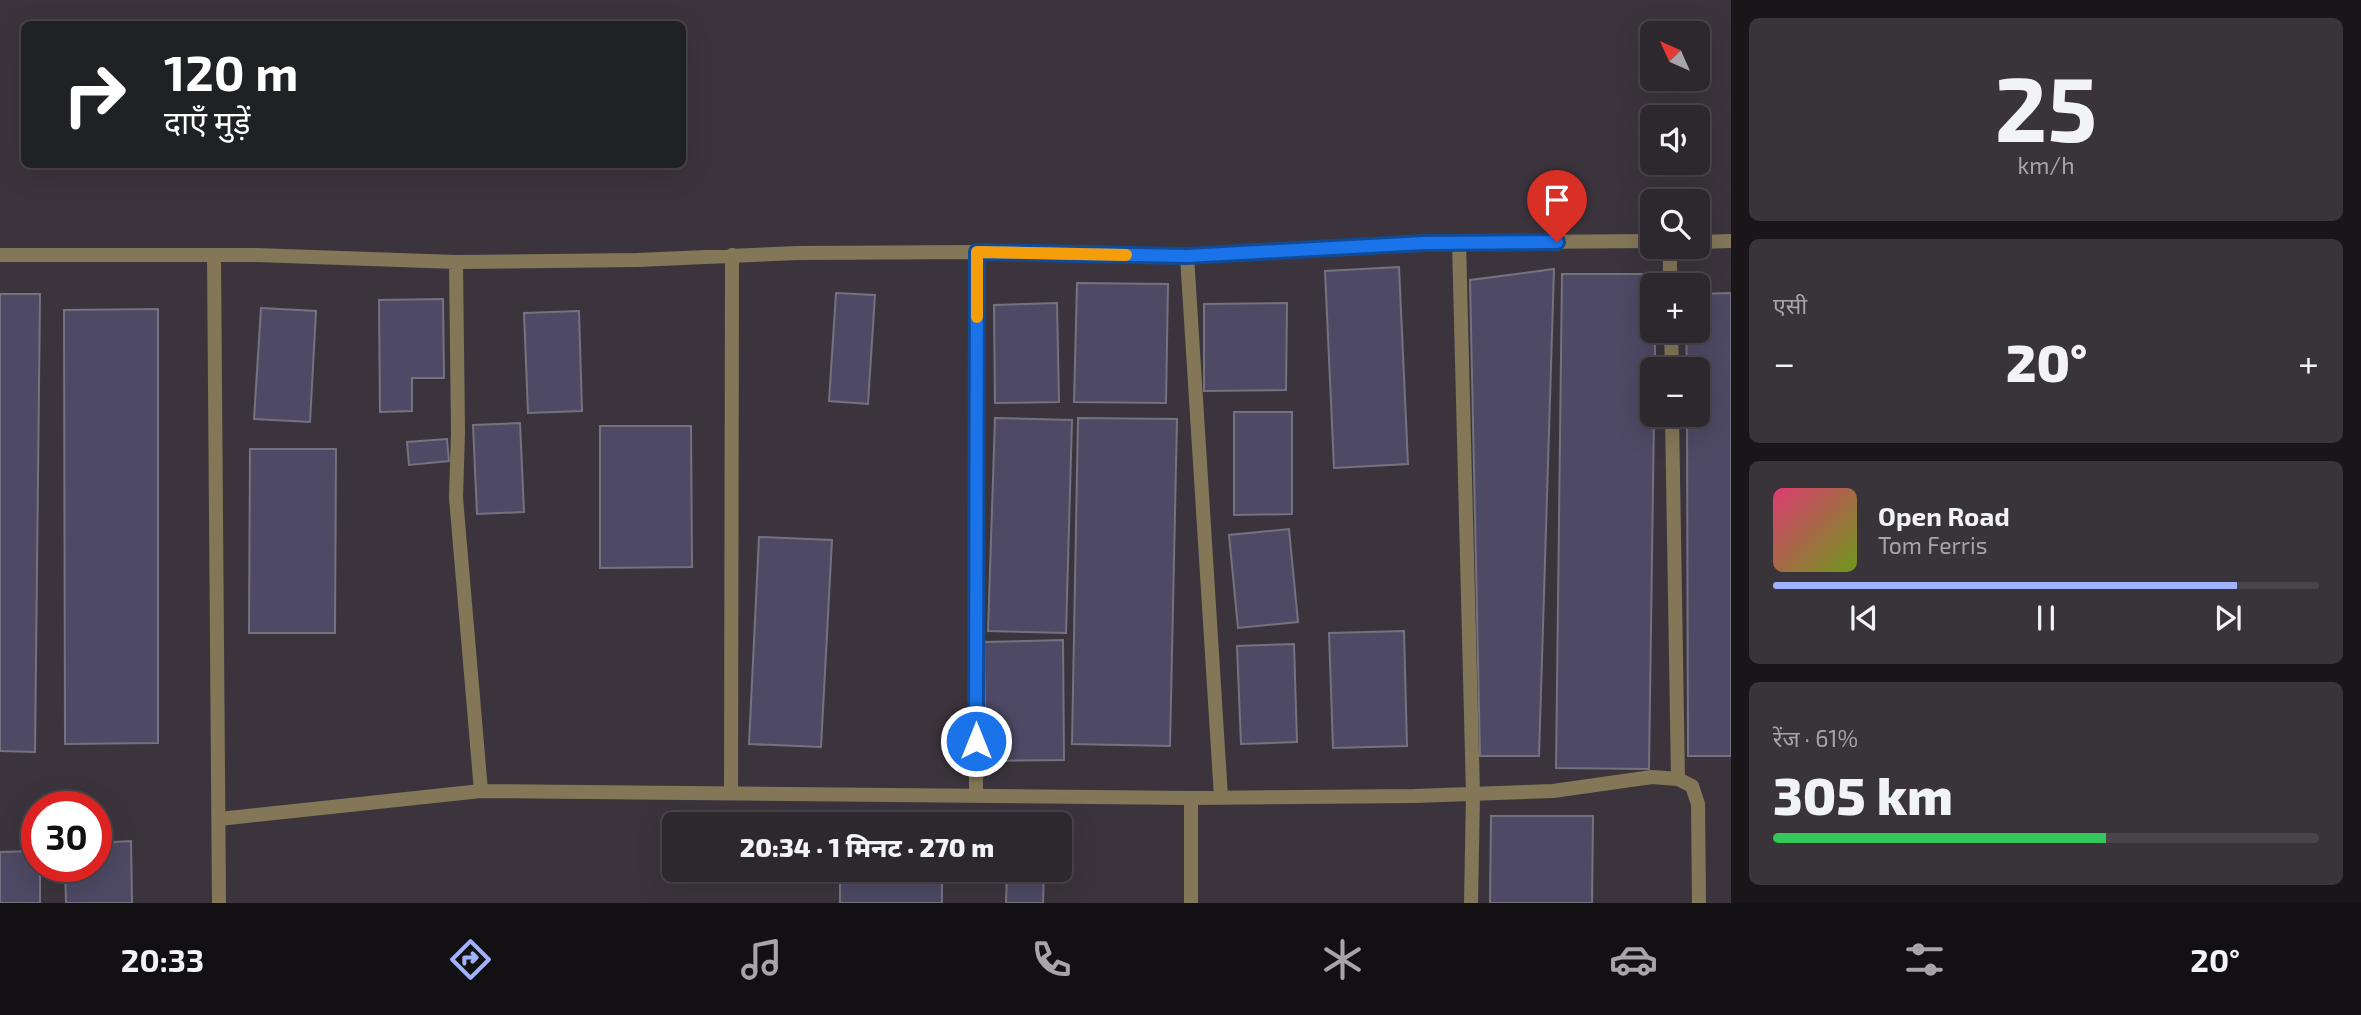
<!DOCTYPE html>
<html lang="hi">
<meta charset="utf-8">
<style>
body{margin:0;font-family:"Exo 2","Noto Sans Devanagari",sans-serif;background:#39333a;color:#f1f3f6;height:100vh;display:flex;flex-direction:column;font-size:26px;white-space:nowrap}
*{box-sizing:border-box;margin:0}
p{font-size:23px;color:#a7a5aa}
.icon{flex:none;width:38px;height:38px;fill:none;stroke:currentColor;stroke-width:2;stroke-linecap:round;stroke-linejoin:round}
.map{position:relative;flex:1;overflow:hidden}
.sheet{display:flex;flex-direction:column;gap:18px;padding:18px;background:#191519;width:630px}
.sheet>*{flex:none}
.guide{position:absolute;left:21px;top:21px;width:665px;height:147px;border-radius:10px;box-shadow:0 7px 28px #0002,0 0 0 2px #48444a;background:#202124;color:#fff;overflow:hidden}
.needle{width:46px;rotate:315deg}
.tools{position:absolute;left:1640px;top:21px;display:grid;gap:14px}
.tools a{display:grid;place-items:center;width:70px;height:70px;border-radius:10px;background:#2d272e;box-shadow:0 7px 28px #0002,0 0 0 2px #48444a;font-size:35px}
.speed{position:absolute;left:21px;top:791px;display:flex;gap:14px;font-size:35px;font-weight:700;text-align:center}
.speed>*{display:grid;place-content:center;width:91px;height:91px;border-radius:50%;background:#2d272e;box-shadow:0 7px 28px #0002,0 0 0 2px #48444a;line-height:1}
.speed .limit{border:10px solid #d22;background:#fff;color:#111}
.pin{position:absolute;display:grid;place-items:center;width:60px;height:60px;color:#fff;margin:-72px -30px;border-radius:50% 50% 50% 0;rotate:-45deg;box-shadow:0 0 7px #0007}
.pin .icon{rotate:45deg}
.me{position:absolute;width:77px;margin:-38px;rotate:0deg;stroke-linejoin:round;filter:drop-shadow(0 0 5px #0008)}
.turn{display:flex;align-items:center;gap:24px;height:147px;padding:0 28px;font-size:32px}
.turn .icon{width:91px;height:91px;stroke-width:2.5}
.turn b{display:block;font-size:49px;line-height:60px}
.big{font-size:52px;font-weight:800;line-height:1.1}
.sheet .widget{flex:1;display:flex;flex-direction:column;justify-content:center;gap:10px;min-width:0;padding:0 24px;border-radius:10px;background:#39333a}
.sheet .dial{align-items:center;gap:0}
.dial b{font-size:91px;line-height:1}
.song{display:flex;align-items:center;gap:21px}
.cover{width:84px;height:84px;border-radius:10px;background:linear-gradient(135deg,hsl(340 70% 55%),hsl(80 70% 35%))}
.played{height:7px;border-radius:4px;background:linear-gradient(90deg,#9fb3fd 85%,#48444a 85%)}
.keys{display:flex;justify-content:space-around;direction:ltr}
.heat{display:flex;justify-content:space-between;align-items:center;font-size:38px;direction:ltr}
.charge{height:10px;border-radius:5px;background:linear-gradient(90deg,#34c759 61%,#48444a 0)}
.trip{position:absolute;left:662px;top:812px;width:410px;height:70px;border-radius:10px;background:#2d272e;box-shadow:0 7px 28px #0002,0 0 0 2px #48444a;font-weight:800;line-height:70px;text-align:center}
.tabs{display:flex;height:112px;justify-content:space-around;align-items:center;background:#121012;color:#a7a5aa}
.tabs .icon{width:49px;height:49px}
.tabs .current{color:#9fb3fd}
.tabs b{font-size:32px;color:#f1f3f6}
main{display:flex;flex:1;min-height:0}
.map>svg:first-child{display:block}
.building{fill:#4e4964;stroke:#74727f;stroke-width:2}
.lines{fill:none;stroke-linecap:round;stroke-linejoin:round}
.minor{stroke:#837758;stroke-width:14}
.route-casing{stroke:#114b97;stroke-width:18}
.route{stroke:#1a73e8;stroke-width:12}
.slow{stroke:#f59e0b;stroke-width:12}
</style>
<main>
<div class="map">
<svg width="1731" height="903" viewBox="0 0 1731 903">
<rect width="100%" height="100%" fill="#3c343d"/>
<!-- building -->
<path class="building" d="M1399,267L1408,464L1334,468L1325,271Z
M1554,269L1539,756H1480L1470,280Z
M1562,274H1656V285H1652V331H1655V369H1652V415H1654L1649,769L1556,768Z
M1077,283L1168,284L1166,403L1074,402Z
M836,293L875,295L868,404L829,401Z
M1731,293V756H1688L1687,415H1698V369H1687L1686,331H1698V294Z
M0,294H40L35,752L0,751Z
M443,299L444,378H412V411L380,412L379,300Z
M1057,303L1059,402L995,403L994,305Z
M1287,303L1286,390L1204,391V304Z
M261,308L316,311L310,422L254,419Z
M158,309V743L65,744L64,310Z
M579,311L582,411L528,413L524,313Z
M1234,412H1292V514L1234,515Z
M995,418L1072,420L1066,633L988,631Z
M1078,418L1177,419L1170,746L1072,744Z
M520,423L524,512L477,514L473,425Z
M600,426H691L692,567L600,568Z
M447,439L449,461L409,465L407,442Z
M250,449H336L335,633H249Z
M1289,529L1298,622L1238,628L1229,535Z
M759,537L832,540L821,747L749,744Z
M1404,631L1407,746L1333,748L1329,633Z
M1063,640L1064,760L986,761L984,642Z
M1294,644L1297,742L1241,744L1237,646Z
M1491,816H1593L1592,903H1490Z
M131,841L132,903H66L65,866H96V843Z
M37,851V866H40V903H0V852Z
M840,870H942V903H840Z
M1007,870H1044L1043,903H1006Z"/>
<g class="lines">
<!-- minor -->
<path class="minor" d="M1459,242L1473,794L1471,903
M1698,242L1731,241
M1670,247V285
M0,255H256L456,262L637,260L798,253L977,252L1187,256L1424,243L1652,241
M214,255L219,903
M1187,256L1221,797
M456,262L458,432L456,498L481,791
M1671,331L1672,369
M1672,415L1678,779
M731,793L732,255
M976,795L977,252
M1191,798V903
M219,819L481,791L1191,798L1414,796L1553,791L1652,777L1678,779L1692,786L1698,804L1699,903"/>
</g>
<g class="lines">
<defs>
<path id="route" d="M976,741L977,252L1187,256L1424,243L1557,242"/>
</defs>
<!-- route casing -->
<use href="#route" class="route-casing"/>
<!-- route -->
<use href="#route" class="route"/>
<!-- slow -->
<path class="slow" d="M977,317V252L1126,255"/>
</g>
</svg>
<div class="tools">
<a><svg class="needle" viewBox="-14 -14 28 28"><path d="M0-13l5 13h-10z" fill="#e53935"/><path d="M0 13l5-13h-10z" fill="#a7a5aa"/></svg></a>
<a><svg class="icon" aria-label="sound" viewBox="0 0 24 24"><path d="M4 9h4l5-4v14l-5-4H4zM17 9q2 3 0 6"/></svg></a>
<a><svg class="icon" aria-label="search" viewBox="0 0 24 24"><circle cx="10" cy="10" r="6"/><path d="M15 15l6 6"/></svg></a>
<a>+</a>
<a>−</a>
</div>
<div class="speed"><div class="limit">30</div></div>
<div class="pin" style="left:1557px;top:242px;background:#d93025"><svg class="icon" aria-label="arrive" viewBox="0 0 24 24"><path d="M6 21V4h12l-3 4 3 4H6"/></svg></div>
<svg class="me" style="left:976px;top:741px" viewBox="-20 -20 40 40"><circle r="17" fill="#1a73e8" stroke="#fff" stroke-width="3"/><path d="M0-11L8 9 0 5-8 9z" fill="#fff"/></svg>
<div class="trip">20:34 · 1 मिनट · 270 m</div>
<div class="guide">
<div class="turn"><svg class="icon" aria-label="right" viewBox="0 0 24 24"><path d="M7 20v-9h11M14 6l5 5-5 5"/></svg><div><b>120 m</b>दाएँ मुड़ें</div></div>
</div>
</div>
<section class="sheet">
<div class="widget dial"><b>25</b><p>km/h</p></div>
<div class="widget"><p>एसी</p>
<div class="heat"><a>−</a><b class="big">20°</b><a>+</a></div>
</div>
<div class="widget">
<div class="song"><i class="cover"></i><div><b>Open Road</b><p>Tom Ferris</p></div></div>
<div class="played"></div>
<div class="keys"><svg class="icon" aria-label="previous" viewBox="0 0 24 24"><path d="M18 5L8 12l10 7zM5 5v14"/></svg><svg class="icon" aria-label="pause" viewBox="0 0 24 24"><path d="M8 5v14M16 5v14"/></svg><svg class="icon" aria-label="next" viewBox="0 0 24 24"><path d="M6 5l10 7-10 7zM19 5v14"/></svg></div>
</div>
<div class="widget"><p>रेंज · 61%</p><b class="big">305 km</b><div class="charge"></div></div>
</section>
</main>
<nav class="tabs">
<b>20:33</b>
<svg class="icon current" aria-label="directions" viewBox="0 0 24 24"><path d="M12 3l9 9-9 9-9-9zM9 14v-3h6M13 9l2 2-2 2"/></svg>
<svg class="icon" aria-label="music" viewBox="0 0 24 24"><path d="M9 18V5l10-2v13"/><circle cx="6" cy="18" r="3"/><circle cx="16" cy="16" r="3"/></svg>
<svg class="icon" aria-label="phone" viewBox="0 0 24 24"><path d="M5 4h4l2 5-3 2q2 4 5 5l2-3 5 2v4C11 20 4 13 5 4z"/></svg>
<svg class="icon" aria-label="climate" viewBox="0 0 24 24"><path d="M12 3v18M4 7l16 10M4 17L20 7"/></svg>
<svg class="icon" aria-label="car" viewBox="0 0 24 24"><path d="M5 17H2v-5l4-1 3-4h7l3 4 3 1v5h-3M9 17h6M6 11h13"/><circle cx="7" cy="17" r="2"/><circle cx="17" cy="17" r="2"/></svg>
<svg class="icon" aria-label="filters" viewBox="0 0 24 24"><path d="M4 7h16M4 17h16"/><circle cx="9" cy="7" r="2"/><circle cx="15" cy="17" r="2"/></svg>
<b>20°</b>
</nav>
